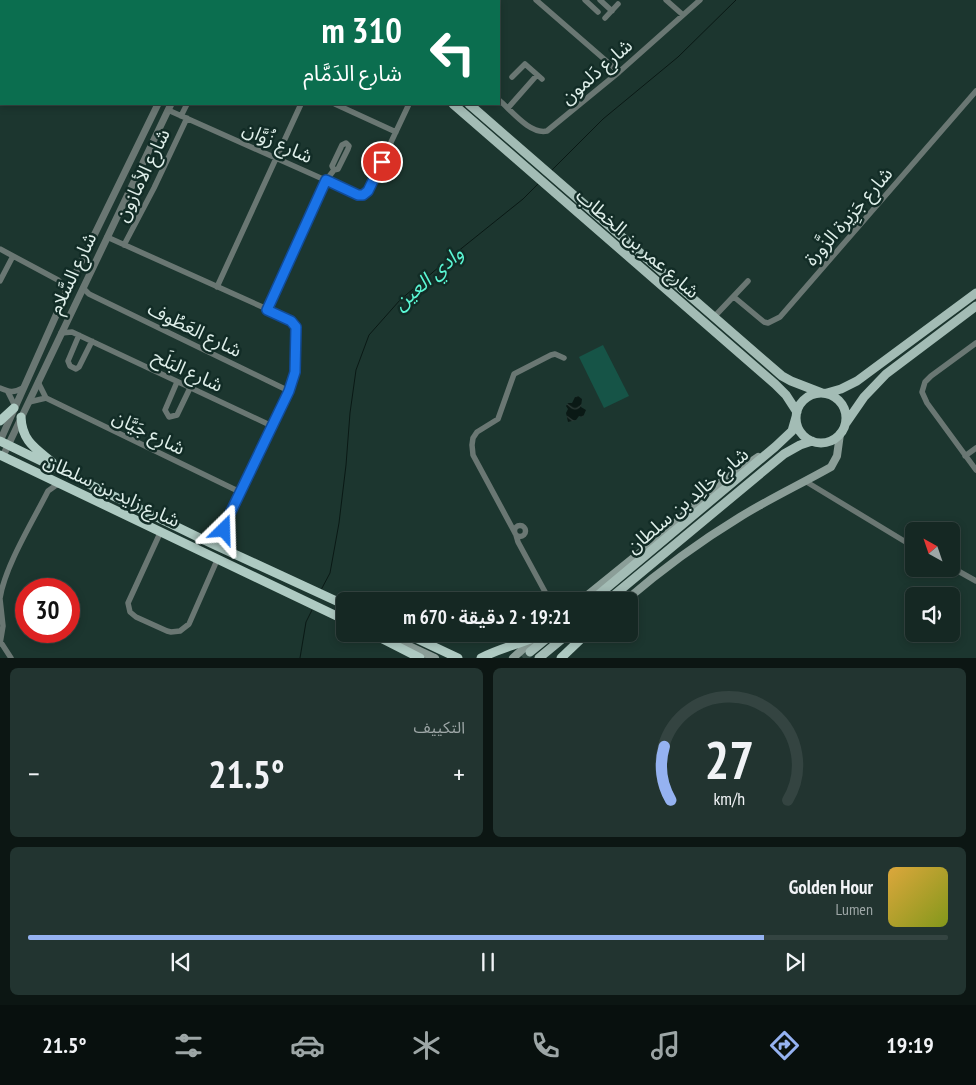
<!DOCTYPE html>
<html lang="ar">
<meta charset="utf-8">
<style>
body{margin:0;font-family:"PT Sans Narrow","Noto Sans Arabic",sans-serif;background:#223430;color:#f1f3f6;direction:rtl;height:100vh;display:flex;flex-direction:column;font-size:19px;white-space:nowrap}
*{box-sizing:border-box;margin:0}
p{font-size:16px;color:#9da6a6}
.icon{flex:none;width:28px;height:28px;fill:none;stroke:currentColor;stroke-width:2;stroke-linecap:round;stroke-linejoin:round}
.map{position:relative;height:658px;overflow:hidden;direction:ltr}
.sheet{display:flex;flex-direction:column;gap:10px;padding:10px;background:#0c1613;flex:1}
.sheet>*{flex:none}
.banner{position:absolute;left:0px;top:0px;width:500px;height:105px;box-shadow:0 2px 8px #0003,0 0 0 1px #344441;direction:rtl;background:#0b6e4f;color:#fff;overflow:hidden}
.needle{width:32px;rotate:320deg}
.fabs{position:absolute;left:905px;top:522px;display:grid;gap:10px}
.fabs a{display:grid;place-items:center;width:55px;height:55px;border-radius:8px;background:#152823;box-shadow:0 2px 8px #0003,0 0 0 1px #344441;font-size:25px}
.speed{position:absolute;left:15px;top:578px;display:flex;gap:10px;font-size:25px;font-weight:700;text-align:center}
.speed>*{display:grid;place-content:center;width:65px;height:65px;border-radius:50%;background:#152823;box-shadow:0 2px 8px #0003,0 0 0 1px #344441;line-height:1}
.speed .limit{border:8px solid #d22;background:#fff;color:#111}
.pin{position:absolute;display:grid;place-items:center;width:42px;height:42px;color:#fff;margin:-21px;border:2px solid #fff;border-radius:50%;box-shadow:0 1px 5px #0007}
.me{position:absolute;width:55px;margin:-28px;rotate:22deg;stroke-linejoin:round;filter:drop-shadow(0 0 4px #0008)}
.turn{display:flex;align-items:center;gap:18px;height:105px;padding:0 15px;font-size:22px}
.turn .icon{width:65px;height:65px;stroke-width:2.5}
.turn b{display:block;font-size:35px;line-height:42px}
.big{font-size:38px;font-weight:600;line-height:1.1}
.sheet .card{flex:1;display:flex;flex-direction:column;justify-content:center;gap:8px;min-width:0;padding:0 18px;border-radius:8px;background:#223430}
.sheet .dial{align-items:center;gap:0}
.dial svg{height:130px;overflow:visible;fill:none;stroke:#344441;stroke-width:7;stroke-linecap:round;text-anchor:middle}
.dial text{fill:#f1f3f6;stroke:none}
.song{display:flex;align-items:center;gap:15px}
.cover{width:60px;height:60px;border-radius:8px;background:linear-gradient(135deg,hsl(40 70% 55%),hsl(70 70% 35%))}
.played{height:5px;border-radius:2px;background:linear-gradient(90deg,#95b2f1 80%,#344441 80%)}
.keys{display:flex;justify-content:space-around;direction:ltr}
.heat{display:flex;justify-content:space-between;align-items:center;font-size:28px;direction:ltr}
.sheet .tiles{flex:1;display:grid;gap:10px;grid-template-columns:1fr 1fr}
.card:last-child{grid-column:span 2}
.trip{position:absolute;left:336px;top:592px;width:302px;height:50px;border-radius:8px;background:#152823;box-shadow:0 2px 8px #0003,0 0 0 1px #344441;font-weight:600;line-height:50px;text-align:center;direction:rtl}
.dock{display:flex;height:80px;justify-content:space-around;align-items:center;background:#08100e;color:#9da6a6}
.dock .icon{width:35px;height:35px}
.dock .on{color:#95b2f1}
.dock b{font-size:22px;color:#f1f3f6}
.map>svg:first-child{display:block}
.garden{fill:#165447}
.water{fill:url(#water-waves)}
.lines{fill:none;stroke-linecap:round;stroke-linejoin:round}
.stream{stroke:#0a1915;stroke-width:1}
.primary-tunnel{stroke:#39524b;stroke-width:9;stroke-dasharray:9 4.5;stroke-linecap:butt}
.minor{stroke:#6a7773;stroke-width:5.5}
.tertiary{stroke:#6a7773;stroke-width:7}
.secondary{stroke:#8b9e98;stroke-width:8}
.primary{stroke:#a3bcb5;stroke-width:9}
.trunk{stroke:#aecac2;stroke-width:9}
.route-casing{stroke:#114b97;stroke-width:12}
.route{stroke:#1a73e8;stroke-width:9}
.labels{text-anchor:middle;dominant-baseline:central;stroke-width:5;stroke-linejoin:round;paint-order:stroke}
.street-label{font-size:19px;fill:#dfefea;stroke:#122c26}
.water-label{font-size:20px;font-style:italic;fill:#5bf8d5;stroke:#122c26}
</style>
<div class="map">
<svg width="976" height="658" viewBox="0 0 976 658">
<defs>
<pattern id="water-waves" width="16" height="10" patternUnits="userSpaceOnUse" patternTransform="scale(1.25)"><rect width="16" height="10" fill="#0a1915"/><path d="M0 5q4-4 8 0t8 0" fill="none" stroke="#2d3b37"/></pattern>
</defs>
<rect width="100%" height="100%" fill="#1c362f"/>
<!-- garden -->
<path class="garden" d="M603,345L629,396L604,408L579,357Z"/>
<!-- water -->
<path class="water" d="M578,396L582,399L581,407L586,410L583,417L579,416L576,420L568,422L566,413L568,409L566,406L568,403H572L575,397Z"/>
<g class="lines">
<!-- stream -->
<path class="stream" d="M551,171L603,119L678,57L736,0
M321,590L330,573L339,523L346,465L350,413L356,370L369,335L400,300L452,256L523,199L538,184
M300,658L306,622L312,610"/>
<!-- primary-tunnel -->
<path class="primary-tunnel" d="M523,658L530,652"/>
<!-- minor -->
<path class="minor" d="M58,0L62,1
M385,0L386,1
M536,0L619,72
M585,0L598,12
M600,0L612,11
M666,0L683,15
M134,1V0
M236,1V0
M423,1L424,0
M605,18L618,4
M512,77L525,64L542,79
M499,100C511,110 530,135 547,131L619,72L700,0
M335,104L396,132
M508,108L537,75
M168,110L361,196L368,191L409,104
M181,116L187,104
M346,143L349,146L348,149L338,169L334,170L332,166L342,145Z
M107,237L267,309C274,313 291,318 295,325C299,332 295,374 293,382L224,525L218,531L204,540
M124,245L154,188L187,118
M0,249L58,280L64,286L66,293
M0,281L13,256
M217,287L301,104
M83,288L89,294L289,391
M734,297L764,322L768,323L780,317L976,91
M267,309L324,183L334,170
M714,317L748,281
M61,333L72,332L272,426
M79,335L68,361L70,366L76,369L79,367L92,341
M976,343L931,376L925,382L922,392L927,403L976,470
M38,382L46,398
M177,382L165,410L169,417L177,415L190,388
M0,388C9,392 14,393 23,388
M8,392L15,406
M29,402L46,398L240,492
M965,456L976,448
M805,481L914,547
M224,525V536L232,551
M514.5 531a5.5 5.5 0 1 1 11 0a5.5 5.5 0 1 1-11 0Z
M161,531L128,603L130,612L136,617L167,631L171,632L180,631L189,624L218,558
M515,533L473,455L472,445L473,438L477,432L498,419L514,374L551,355L555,354L564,358
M516,535L518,542L550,601
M951,567L976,581
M0,598C5,566 33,521 48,491L55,486L61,484
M0,599L3,626L0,644
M0,641L11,658"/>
<!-- tertiary -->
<path class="tertiary" d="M206,1V0
M219,1L220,0
M0,441L66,293L158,104
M3,456L171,104"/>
<!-- secondary -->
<path class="secondary" d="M580,601L664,533L720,483L758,457
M625,601C661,570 699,542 740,517C769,499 801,484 831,467L837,456L840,434
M393,644H405L435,658
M513,658L534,639"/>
<!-- primary -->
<path class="primary" d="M334,0L336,1
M350,0L352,1
M453,104L775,384L786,395L797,412
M469,104L782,376L791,381L822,393
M796 418a25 25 0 1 1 50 0a25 25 0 1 1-50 0Z
M827,393L841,389L857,381L976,293
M846,423L864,397L886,374L976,306
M591,601L775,447L792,431L796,417
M607,601L784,454L800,445L812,441
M530,652L552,634
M539,658L568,634"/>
<!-- trunk -->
<path class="trunk" d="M21,417C22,441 35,448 52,462
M0,421L14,408
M0,441L204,540L345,605
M0,455L345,620
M373,634L420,658
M407,634L458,658
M481,658C500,648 521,644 540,635
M561,658L583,637"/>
</g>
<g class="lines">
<defs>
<path id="route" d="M224,530V526L289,391L295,372L296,327L291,321L267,310L326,180L358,195H363L368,191L382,162"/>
</defs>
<!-- route casing -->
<use href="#route" class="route-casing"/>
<!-- route -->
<use href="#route" class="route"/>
</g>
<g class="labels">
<!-- street labels -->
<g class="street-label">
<text transform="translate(596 71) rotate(-41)">شارع دَلمون</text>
<text transform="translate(278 142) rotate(24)">شارع زُوَّان</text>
<text transform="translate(142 175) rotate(-64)">شارع الأمازون</text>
<text transform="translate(848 216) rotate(-49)">شارع جَزِيرة الزَّورة</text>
<text transform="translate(638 243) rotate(41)">شارع عمر بن الخطاب</text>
<text transform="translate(72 273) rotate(-65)">شارع السَّلام</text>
<text transform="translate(195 329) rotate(26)">شارع العَطُوف</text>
<text transform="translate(188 370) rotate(25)">شارع البَلَح</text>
<text transform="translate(149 432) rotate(26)">شارع جَيَّان</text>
<text transform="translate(112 490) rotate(25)">شارع زايد بن سلطان</text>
<text transform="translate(687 500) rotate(-40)">شارع خالِد بن سلطان</text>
</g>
<!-- water labels -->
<g class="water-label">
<text transform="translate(428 278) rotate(-41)">وادي العين</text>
</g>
</g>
</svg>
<div class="fabs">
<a><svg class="needle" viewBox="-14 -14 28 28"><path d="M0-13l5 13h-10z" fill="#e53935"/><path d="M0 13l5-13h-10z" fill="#9da6a6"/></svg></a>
<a><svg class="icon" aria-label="sound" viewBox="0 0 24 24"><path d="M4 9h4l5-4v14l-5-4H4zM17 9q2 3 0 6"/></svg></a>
</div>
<div class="speed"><div class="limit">30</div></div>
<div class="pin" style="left:382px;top:162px;background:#d93025"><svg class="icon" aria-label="arrive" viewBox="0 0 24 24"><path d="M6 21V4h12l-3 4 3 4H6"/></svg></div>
<svg class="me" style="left:224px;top:530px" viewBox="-20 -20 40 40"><path d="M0-17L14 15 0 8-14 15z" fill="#1a73e8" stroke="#fff" stroke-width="4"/></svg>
<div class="trip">19:21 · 2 دقيقة · 670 m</div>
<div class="banner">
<div class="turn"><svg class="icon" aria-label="left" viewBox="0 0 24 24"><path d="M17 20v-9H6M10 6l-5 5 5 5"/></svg><div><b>310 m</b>شارع الدَمَّام</div></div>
</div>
</div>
<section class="sheet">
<div class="tiles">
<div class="card dial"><svg viewBox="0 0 100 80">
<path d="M14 69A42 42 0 1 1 86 69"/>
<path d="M14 69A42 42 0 0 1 10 36" stroke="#95b2f1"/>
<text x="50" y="56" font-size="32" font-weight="700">27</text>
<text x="50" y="72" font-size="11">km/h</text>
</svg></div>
<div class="card"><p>التكييف</p>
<div class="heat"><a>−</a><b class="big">21.5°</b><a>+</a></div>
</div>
<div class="card">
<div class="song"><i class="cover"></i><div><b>Golden Hour</b><p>Lumen</p></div></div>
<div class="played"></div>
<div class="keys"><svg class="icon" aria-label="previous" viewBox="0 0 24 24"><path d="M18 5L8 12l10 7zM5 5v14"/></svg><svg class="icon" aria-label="pause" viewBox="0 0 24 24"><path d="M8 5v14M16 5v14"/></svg><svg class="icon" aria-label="next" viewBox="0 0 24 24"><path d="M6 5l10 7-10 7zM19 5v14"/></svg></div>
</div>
</div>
</section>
<nav class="dock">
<b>19:19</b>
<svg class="icon on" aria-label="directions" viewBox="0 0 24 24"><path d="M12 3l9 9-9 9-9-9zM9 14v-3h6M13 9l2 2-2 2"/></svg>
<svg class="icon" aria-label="music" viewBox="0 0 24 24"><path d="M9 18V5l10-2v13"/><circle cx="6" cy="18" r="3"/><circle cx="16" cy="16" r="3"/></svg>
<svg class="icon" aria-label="phone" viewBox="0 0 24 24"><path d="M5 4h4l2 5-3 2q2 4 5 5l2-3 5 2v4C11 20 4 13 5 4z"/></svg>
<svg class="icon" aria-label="climate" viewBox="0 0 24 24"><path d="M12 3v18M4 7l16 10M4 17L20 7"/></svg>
<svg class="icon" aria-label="car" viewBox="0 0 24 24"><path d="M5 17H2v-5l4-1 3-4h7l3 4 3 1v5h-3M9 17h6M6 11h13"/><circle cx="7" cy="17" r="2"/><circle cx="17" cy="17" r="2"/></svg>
<svg class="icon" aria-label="filters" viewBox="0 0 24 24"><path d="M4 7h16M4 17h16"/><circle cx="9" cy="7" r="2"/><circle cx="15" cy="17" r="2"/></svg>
<b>21.5°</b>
</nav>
